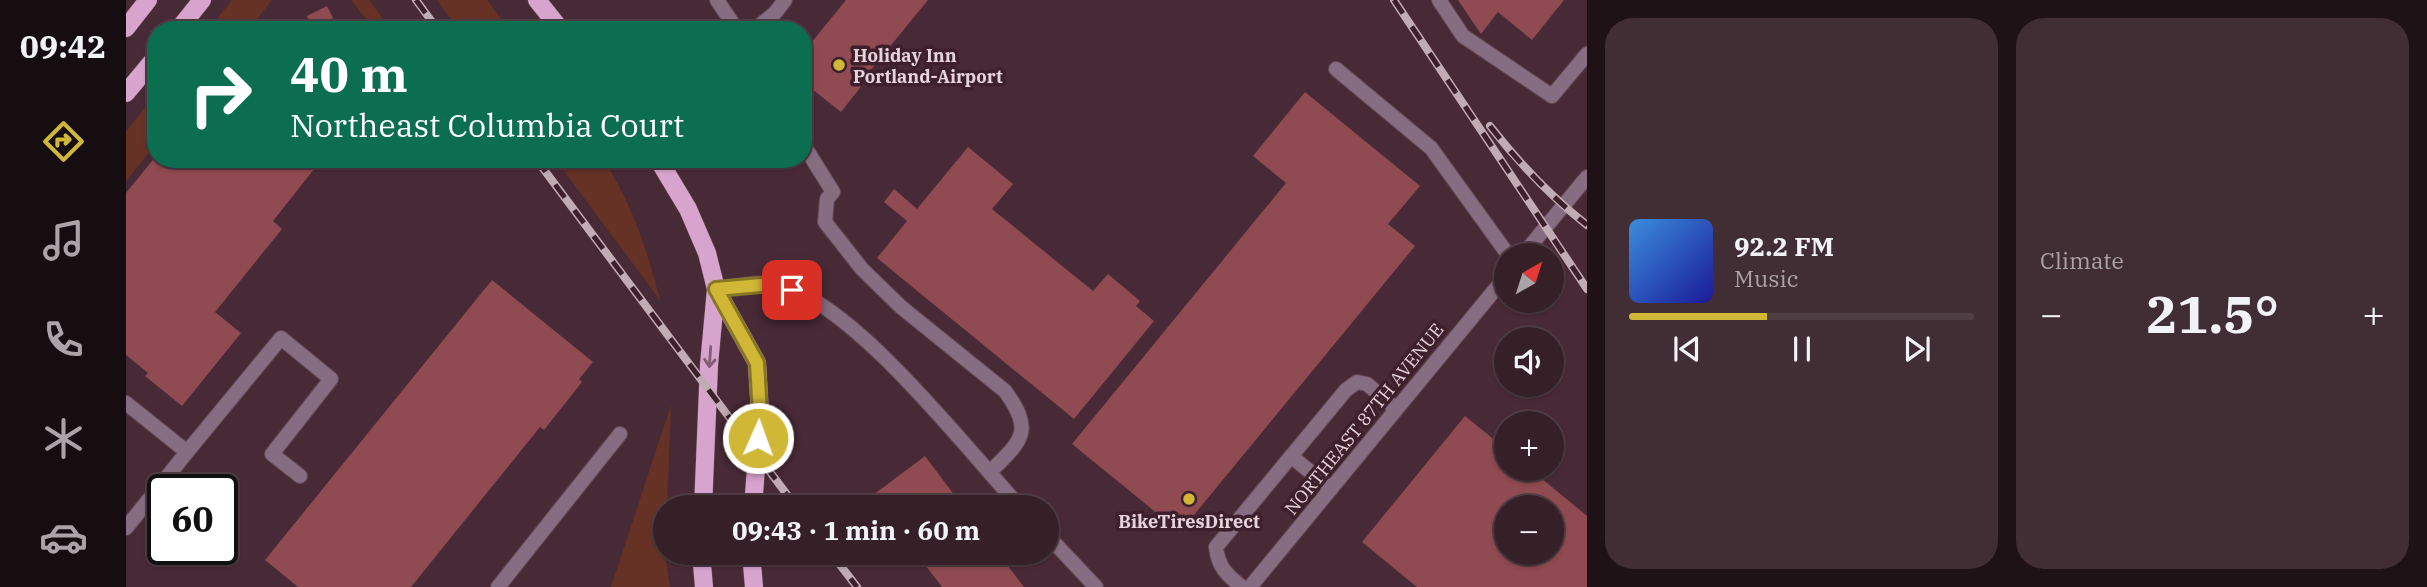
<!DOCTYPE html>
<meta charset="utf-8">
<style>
body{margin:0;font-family:"IBM Plex Serif",serif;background:#412d34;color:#f1f3f6;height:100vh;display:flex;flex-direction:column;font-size:26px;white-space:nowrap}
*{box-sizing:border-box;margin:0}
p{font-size:23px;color:#aaa3a8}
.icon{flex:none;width:38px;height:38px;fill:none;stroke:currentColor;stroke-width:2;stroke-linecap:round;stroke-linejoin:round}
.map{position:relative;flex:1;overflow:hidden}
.panel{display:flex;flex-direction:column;gap:18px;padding:18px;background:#1e1216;width:840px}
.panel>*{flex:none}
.guide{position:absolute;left:21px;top:21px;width:665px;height:147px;border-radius:28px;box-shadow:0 2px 5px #0004,0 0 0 2px #503e45;background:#0b6e4f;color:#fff;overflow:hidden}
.needle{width:46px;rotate:39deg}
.tools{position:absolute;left:1368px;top:243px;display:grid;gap:14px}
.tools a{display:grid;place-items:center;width:70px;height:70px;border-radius:50%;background:#362028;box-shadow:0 2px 5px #0004,0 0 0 2px #503e45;font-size:35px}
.speed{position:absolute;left:21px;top:474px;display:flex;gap:14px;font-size:35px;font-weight:700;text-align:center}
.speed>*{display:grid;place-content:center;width:91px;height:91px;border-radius:50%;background:#362028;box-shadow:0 2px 5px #0004,0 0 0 2px #503e45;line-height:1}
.speed .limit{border:4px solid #111;border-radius:10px;background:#fff;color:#111}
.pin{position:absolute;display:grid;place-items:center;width:60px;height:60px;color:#fff;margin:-30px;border-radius:14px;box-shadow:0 4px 10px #0006}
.me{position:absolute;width:77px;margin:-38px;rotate:2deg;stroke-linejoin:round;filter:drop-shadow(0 0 5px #0008)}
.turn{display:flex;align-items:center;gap:24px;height:147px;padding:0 28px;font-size:32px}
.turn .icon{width:91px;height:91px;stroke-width:2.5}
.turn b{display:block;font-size:49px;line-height:60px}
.big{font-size:52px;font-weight:700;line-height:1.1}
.panel .card{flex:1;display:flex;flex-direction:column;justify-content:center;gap:10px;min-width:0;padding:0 24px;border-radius:28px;background:#412d34}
.song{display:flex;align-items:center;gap:21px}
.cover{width:84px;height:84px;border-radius:10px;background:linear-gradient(135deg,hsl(210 70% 55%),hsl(240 70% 35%))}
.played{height:7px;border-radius:4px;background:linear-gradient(90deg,#d0b736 40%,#503e45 40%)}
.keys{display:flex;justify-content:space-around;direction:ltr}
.heat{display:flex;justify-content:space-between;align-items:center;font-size:38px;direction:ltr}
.panel .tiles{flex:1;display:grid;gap:18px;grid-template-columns:repeat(2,1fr)}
.trip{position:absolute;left:527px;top:495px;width:406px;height:70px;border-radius:35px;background:#362028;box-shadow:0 2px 5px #0004,0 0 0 2px #503e45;font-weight:700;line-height:70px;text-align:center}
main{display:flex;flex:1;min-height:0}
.tabs{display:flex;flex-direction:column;width:126px;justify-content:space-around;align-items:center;background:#160d10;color:#aaa3a8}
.tabs .icon{width:49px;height:49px}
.tabs .selected{color:#d0b736}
.tabs b{font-size:32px;color:#f1f3f6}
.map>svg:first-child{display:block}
.green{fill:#663225}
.building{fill:#904a51;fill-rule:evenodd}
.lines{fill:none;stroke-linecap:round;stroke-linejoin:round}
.service-casing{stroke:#654854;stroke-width:16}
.minor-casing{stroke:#654854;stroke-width:16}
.tertiary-casing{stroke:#654854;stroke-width:16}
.primary-casing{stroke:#654854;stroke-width:19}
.service{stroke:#866d81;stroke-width:14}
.minor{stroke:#866d81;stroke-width:14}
.tertiary{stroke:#866d81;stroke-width:14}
.primary{stroke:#d7a4cd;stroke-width:18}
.rail-casing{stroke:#c2acb4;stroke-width:8}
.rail{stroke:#3d202c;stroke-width:5;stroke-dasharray:16;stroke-linecap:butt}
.oneway{stroke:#825b74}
.route-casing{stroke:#877723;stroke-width:18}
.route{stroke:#d0b736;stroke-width:12}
.poi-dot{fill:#d0b736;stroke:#3d202c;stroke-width:2.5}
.labels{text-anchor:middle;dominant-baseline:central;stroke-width:7;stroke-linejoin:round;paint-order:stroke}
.poi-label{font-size:18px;font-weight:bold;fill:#e7d3da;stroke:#3d202c;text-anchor:start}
.street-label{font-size:18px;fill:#e7d3da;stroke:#3d202c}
</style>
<main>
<nav class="tabs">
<b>09:42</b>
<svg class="icon selected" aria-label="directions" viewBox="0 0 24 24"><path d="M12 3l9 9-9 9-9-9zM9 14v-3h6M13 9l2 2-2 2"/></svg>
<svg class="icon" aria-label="music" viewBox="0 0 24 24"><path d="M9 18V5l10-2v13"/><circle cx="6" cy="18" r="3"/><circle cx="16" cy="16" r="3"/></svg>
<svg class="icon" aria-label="phone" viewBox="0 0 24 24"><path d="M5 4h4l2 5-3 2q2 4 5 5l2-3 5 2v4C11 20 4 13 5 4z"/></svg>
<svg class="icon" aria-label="climate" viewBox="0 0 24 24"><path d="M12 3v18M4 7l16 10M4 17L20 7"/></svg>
<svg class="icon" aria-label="car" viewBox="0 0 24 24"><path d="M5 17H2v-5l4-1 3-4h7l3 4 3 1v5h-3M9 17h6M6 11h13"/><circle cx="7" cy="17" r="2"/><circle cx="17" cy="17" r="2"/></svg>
</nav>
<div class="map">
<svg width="1461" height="587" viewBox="0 0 1461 587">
<rect width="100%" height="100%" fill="#482a36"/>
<!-- green -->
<path class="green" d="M106,0H146L122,30H82Z
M225,0H243L265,30H249Z
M311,0H361L383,30H333Z
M30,94V144L0,181V131Z
M429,159H477C507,206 520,247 534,300Z
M545,405L541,507L539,508V553L544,587H485Z"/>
<!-- building -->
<path class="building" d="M720,0H802L735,82L737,84L715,112L677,82V48L683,41L685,43Z
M1332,0H1438L1406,40L1372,12L1355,34Z
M201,6L207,18L187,28L181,16Z
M1179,92L1294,186L1262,224L1289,246L1054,532L946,444L1160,183L1127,156Z
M842,147L887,184L866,209L967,291L982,274L1014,301L1010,306L1028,321L948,419L751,258L781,221L758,202L768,189L791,209Z
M30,156V159H196L147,221L156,229L89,312L115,333L56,406L19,376L22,373L0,355V193Z
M366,280L467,362L453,379L456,382L418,430L414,427L285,587H172L139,560Z
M1339,416L1381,450V469H1404L1461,516V587H1291L1236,542ZM1381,508H1426V553H1381Z
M799,456L838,508H756L747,495Z
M790,553H872L898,587H816Z"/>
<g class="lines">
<defs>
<path id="service" d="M591,0L611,30
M1313,0L1337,36L1426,96L1461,54
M628,30L649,13L659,0
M1210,69L1305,148L1383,256
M677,144L707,192L701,199L699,222L736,269L775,307L879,391C909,432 895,441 864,472
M0,403L61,452L0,528
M61,452L155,338L205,379L146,454L174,476
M1165,456L1205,489
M372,587L494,434
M1116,587C1101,575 1092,567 1090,547L1220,390L1231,382L1241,384L1270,409"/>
<path id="minor" d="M1396,256L1461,177
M1124,587L1381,275"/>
<path id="tertiary" d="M590,289C608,287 630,281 648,284C723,296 842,451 895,508
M920,534L970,587"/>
<path id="primary" d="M411,0L435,30
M0,28L22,0
M52,30L76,0
M0,93L30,57
M532,159L562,209L581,253L590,289L631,363L634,414L627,508
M577,508L583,365L590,289
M575,553L578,587
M625,553L628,587"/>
</defs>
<!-- service casing -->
<use href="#service" class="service-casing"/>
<!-- minor casing -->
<use href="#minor" class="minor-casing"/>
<!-- tertiary casing -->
<use href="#tertiary" class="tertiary-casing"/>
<!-- primary casing -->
<use href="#primary" class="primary-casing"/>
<!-- service -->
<use href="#service" class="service"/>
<!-- minor -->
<use href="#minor" class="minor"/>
<!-- tertiary -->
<use href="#tertiary" class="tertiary"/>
<!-- primary -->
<use href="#primary" class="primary"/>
<defs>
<path id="rail" d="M290,0L312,30
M1268,0L1461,289
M1364,126C1393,163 1424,196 1461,225
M410,159L671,508
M705,553L731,587"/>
</defs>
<!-- rail casing -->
<use href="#rail" class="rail-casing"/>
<!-- rail -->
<use href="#rail" class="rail"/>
</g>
<!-- one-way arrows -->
<defs><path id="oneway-shaft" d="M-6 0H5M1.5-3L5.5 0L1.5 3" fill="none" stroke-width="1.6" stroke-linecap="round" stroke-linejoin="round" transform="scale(1.75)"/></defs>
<use class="oneway" href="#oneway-shaft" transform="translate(584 357) rotate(94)"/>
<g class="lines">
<defs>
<path id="route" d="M632,438L634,414L631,363L590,289L646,284L666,290"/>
</defs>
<!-- route casing -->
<use href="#route" class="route-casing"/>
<!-- route -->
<use href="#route" class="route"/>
</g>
<!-- markers -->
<g class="poi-dot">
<circle cx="713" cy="65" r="7"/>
<circle cx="1063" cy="499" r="7"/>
</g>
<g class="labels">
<!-- poi labels -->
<g class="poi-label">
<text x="727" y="55">Holiday Inn<tspan x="727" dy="21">Portland-Airport</tspan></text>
<text x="1063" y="521" text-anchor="middle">BikeTiresDirect</text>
</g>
<!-- street labels -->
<g class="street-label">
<text transform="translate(1238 419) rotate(-51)">NORTHEAST 87TH AVENUE</text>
</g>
</g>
</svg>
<div class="tools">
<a><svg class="needle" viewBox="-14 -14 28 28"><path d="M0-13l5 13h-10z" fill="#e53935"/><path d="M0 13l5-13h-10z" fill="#aaa3a8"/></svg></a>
<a><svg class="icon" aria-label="sound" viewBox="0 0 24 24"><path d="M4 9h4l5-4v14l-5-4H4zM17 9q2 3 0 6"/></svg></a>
<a>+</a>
<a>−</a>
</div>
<div class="speed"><div class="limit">60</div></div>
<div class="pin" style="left:666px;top:290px;background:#d93025"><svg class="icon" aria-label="arrive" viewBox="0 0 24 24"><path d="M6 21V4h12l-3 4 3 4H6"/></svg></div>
<svg class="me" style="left:632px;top:438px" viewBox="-20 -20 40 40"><circle r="17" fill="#d0b736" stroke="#fff" stroke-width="3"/><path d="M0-11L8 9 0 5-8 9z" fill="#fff"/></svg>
<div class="trip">09:43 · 1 min · 60 m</div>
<div class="guide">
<div class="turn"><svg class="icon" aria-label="right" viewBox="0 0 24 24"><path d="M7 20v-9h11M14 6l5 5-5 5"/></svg><div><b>40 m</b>Northeast Columbia Court</div></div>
</div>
</div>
<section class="panel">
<div class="tiles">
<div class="card">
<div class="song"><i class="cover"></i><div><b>92.2 FM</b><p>Music</p></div></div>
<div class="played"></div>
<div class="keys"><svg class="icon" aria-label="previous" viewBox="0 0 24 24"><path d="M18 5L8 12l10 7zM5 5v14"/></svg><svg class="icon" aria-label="pause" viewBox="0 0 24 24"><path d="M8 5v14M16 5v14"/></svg><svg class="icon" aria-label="next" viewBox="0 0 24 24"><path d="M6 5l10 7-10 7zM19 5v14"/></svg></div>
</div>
<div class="card"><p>Climate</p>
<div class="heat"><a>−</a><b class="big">21.5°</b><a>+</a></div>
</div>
</div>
</section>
</main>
